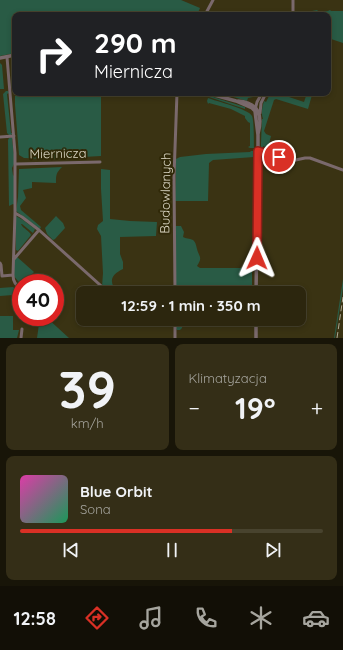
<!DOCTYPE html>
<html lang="pl">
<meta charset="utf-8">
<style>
body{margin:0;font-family:Quicksand,sans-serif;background:#342e17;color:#f1f3f6;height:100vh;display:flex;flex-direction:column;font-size:15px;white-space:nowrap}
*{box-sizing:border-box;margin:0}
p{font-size:13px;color:#a6a59e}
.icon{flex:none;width:22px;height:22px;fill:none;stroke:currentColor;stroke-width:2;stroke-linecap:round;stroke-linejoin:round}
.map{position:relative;height:338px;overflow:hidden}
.details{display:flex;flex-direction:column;gap:6px;padding:6px;background:#181508;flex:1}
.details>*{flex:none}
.hud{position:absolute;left:12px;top:12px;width:319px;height:84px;border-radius:8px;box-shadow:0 2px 6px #0003,0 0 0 1px #48432e;background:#202124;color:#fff;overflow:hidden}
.speed{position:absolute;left:12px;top:274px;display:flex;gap:8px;font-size:20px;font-weight:700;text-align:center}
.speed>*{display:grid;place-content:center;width:52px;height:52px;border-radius:50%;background:#2c260e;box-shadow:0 2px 6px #0003,0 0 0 1px #48432e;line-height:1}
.speed .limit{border:6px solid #d22;background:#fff;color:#111}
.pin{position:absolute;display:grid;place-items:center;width:34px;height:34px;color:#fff;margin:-17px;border:2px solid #fff;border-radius:50%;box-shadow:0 1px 4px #0007}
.me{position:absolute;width:44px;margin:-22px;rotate:1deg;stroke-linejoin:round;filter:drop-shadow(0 0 3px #0008)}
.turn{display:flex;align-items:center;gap:14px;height:84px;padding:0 16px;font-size:18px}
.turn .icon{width:52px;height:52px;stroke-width:2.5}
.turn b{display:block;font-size:28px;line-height:34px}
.big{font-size:30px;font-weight:800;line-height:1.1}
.details .tile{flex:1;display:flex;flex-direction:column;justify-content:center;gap:6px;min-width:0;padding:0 14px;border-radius:8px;background:#342e17}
.details .dial{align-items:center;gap:0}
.dial b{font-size:52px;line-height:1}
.song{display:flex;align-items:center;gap:12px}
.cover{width:48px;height:48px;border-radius:6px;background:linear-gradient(135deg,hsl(320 70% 55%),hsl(150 70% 35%))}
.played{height:4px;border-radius:2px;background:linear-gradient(90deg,#d93025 70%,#48432e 70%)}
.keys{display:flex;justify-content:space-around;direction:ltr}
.heat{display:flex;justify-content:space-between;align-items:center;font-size:22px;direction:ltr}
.details .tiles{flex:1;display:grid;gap:6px;grid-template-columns:1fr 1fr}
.tile:last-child{grid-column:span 2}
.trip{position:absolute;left:76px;top:286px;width:230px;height:40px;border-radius:8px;background:#2c260e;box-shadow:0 2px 6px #0003,0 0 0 1px #48432e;font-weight:800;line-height:40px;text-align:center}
.dock{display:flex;height:64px;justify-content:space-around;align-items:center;background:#120f06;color:#a6a59e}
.dock .icon{width:28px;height:28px}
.dock .current{color:#d93025}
.dock b{font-size:18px;color:#f1f3f6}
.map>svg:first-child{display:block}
.green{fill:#295b45}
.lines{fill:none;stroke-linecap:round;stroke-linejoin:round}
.minor{stroke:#7a696c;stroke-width:3}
.tertiary{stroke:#7a696c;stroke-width:3.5}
.rail{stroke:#aeaa94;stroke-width:1;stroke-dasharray:6 3;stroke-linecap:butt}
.route-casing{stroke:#8d1f18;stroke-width:10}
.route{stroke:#d93025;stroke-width:7}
.labels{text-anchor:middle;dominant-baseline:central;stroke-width:4;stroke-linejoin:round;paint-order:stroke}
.street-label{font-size:13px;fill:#dcd8c6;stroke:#302908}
</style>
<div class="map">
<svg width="343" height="338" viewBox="0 0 343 338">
<rect width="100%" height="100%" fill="#3a3313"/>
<!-- green -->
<path class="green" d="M0,0H181L200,8L197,15H15V53L0,56Z
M317,10L319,12L328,11L330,10L331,11H343V43L328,38V15H301V12H302V14H306L307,12Z
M0,63L2,65L4,89H0Z
M6,91H8L9,93L7,94L11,133H13L11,135H9L7,133L3,94Z
M45,93H101V156L47,159L24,158L19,155L15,105V96L44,95Z
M220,93H235L244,97L246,93H257L253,97L248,98L247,101Z
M271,93H280L283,94V95L304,102L307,93L312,95L308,109L276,99L274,100L264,131L266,134L271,136L268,148L263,146V148L261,147V143L262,119H263C261,113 262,108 264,101L266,102L269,96L270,97Z
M209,96H210L245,107V109L209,97Z
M208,98C215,101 249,109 252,116C254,120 254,142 254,148H250L248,147L250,146V123L248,122L245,118V116L231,109L209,103L208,104L207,101Z
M13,137L14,139H12L15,162L12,168L13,175L15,177V205L13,204L9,206L8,140L9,138Z
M251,151H254V157L213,160L209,163L208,201H175L176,159L180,157L206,154L250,152Z
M62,167C56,173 56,175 56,183L32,182V188L23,190L26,198L20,206L21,210L41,227L40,229L16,211L18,197L19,169Z
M101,169L110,170V219L130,221L157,222L156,236L120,237V254L123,262V269C110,275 108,283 119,293H109L102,287L103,273L101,236L97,229L98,225L103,221L101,189Z
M16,216L23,220L35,229L33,233L22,224H21C23,229 29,230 31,235L18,251L16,250C16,239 15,228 16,216Z
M56,216L63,223L65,228L55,239L53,240L47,234L45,228Z
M175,226H181L184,232L183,237C186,239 189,238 193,240C196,243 196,245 197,249C199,257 203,257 197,266L200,268H240L252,265V293H175Z
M16,256L34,272L25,281L22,283L18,281L13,275L14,259Z
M36,273L47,283H27Z
M343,279V288L335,338H334Z
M13,287L21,294V297L13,295L0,296V288Z
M0,316H13V330H19L17,338H0Z
M40,317H46L69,338H37Z
M145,319H180L183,321L182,328L180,330H177L175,327V322H145Z"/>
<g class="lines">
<!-- minor -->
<path class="minor" d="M205,15L213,0
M293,15V0
M7,57L15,153V213L13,275C13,282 16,285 21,289
M255,110L257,102L262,93
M260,113L261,103L266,93
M0,137L14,136
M258,151L291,161L305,158H310L343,170
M16,164L100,162
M15,213L22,217L39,230L109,293
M14,259L39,230
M0,263L1,265L2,276
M2,276L13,275
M175,293L174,176L177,93
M139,319C153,326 161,322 175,322
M175,319V338
M21,338L22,329"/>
<!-- tertiary -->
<path class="tertiary" d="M0,58L15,55
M207,93L236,101L252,108L255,111L258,135V167L256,293
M238,101C259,103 263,115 258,134
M256,338V319"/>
<!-- rail -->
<path class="rail" d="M337,338L343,297"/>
</g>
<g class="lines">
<defs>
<path id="route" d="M257,258L258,151L279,157"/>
</defs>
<!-- route casing -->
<use href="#route" class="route-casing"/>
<!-- route -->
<use href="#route" class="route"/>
</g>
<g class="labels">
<!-- street labels -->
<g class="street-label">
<text transform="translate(58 153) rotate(-1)">Miernicza</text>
<text transform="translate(165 193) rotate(-89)">Budowlanych</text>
</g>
</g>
</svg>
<div class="speed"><div class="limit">40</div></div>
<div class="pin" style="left:279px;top:157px;background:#d93025"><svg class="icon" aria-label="arrive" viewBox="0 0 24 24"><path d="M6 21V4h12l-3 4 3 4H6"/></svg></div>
<svg class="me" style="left:257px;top:258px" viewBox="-20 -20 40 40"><path d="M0-17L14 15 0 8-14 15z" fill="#d93025" stroke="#fff" stroke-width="4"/></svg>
<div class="trip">12:59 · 1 min · 350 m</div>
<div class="hud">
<div class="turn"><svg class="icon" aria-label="right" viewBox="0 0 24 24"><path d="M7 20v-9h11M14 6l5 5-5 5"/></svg><div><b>290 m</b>Miernicza</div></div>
</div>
</div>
<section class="details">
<div class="tiles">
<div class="tile dial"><b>39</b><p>km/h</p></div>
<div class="tile"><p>Klimatyzacja</p>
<div class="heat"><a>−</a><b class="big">19°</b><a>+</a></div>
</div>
<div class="tile">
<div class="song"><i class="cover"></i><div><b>Blue Orbit</b><p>Sona</p></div></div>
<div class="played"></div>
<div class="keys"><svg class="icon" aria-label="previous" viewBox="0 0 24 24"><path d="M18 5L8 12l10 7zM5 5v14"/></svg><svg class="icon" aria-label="pause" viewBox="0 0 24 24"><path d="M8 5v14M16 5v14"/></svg><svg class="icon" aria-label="next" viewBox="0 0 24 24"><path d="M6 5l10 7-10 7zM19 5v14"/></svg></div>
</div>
</div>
</section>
<nav class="dock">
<b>12:58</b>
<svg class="icon current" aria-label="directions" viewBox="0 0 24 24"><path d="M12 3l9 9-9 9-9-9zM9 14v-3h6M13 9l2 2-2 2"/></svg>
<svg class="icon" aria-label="music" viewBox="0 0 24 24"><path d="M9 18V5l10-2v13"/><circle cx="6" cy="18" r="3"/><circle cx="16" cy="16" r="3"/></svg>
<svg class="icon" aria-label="phone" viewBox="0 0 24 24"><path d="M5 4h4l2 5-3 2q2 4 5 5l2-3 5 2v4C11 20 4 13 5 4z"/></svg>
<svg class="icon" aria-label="climate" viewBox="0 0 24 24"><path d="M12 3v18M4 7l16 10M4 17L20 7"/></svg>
<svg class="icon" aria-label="car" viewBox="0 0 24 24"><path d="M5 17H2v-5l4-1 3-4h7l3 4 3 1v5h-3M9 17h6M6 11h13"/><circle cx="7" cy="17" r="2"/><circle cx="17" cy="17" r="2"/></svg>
</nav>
